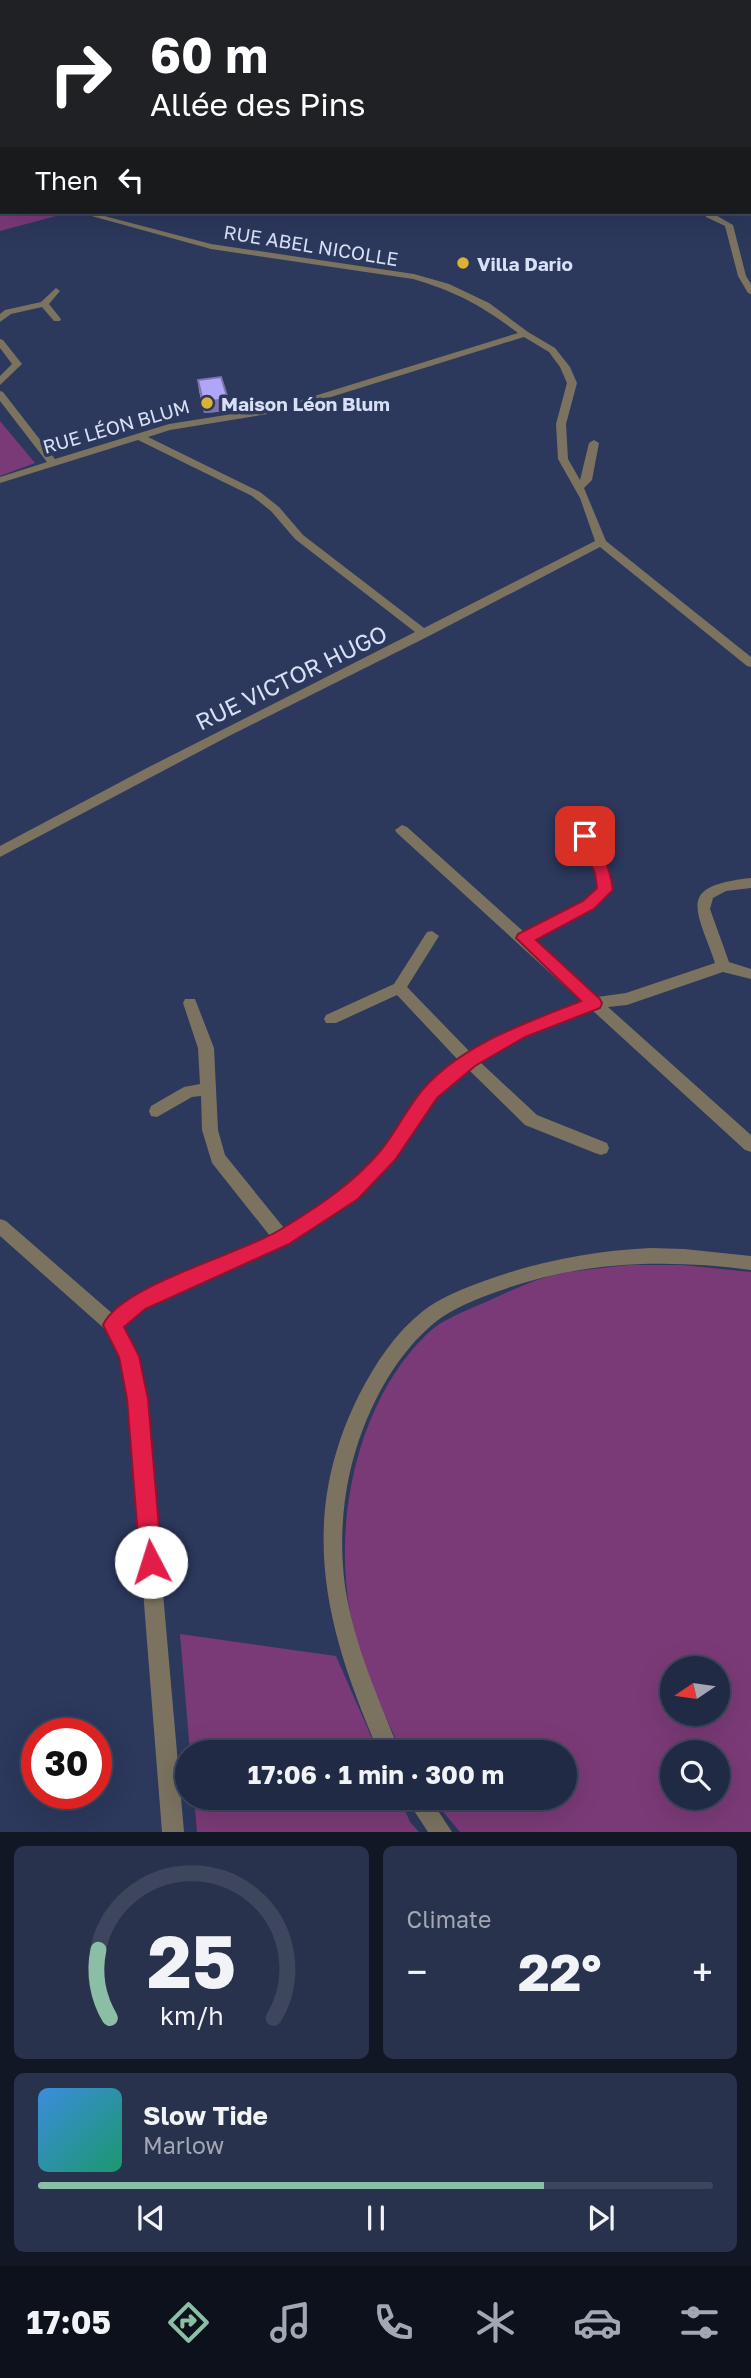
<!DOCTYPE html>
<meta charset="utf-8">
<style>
body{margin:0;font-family:"Golos Text",sans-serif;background:#29324c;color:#f1f3f6;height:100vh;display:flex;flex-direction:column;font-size:26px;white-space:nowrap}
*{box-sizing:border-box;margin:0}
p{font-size:23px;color:#a2a7b3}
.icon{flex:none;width:38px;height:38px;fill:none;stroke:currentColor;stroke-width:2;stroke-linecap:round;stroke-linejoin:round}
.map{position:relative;height:1832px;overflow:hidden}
.panel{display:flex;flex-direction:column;gap:14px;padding:14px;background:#121726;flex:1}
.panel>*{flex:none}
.hud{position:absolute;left:0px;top:0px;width:752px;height:214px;box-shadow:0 7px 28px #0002,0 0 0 2px #3e465e;background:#202124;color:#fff;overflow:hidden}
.needle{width:46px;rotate:257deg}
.controls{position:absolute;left:660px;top:1656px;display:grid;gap:14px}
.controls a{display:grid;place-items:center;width:70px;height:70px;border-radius:50%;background:#212a45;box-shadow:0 7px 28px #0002,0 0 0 2px #3e465e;font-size:35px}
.speed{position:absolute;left:21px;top:1718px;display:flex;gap:14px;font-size:35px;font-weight:700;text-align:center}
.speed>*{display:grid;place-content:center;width:91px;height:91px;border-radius:50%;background:#212a45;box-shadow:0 7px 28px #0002,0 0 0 2px #3e465e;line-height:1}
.speed .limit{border:10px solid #d22;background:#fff;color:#111}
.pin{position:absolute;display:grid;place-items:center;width:60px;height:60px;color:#fff;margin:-30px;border-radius:14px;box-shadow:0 4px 10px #0006}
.me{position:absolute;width:77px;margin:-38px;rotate:355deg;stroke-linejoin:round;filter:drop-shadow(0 0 5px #0008)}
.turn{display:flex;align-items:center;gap:24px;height:147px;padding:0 35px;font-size:32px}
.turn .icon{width:91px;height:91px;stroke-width:2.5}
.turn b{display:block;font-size:49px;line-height:60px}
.then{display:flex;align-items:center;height:66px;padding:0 35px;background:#0003;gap:14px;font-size:26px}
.big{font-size:52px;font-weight:700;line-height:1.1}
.panel .tile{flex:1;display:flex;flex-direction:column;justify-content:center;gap:10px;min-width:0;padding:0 24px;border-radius:10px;background:#29324c}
.panel .dial{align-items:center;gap:0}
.dial svg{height:182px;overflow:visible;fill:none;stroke:#3e465e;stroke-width:7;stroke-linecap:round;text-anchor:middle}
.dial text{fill:#f1f3f6;stroke:none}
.song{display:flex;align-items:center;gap:21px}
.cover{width:84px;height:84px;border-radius:10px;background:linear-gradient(135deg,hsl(210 70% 55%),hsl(160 70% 35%))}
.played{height:7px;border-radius:4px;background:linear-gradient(90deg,#8abfa5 75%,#3e465e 75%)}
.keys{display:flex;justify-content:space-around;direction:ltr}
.heat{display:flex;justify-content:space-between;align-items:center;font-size:38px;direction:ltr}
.panel .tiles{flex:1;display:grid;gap:14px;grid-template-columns:1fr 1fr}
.tile:last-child{grid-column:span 2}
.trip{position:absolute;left:175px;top:1740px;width:402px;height:70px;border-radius:35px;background:#212a45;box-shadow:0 7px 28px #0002,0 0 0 2px #3e465e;font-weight:700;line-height:70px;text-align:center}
.tabs{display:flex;height:112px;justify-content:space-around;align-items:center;background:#0d111c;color:#a2a7b3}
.tabs .icon{width:49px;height:49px}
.tabs .on{color:#8abfa5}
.tabs b{font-size:32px;color:#f1f3f6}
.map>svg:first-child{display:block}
.green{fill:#7a3a77;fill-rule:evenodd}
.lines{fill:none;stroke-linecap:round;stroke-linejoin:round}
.minor{fill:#7b7360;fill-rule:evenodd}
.secondary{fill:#9f9375;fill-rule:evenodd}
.wall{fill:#978fd4}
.shaded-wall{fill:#7b74ad}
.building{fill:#b0a6f7;stroke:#7b74ad;stroke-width:2}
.route{fill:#e11d48;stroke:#92132f;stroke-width:2}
.poi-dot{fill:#dcb233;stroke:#2c385c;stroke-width:2.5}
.labels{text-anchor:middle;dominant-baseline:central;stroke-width:7;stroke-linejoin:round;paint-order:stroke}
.far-street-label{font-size:19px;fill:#d8e0f7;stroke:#2c385c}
.far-poi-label{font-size:19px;font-weight:bold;fill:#d8e0f7;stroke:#2c385c;text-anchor:start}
.street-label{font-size:23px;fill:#d8e0f7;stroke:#2c385c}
</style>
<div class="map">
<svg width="751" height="1832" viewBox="0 0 751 1832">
<rect width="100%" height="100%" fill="#2c385c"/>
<!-- green -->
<path class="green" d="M0,0H751V6V2H2V59Z
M0,190L2,212H71L0,231Z
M0,421L35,463L0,476Z
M629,1265H682L751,1272V1832H460L431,1797H565V1752H402C383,1713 367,1675 355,1633C329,1537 353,1406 426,1335C442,1319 465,1311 486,1302C506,1293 528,1282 550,1276C576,1270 603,1268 629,1265ZM672,1668H718V1713H672ZM672,1752H718V1797H672Z
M180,1634L336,1656L378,1752H190Z
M194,1797H399L410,1822L419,1832H197Z"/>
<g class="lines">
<!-- minor -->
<path class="minor" d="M0,149H2V153H0Z
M0,185H2V190H0Z
M77,212H89L211,244L414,274L449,284L489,303L528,332L555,348L570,367L577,383L566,424L568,459L580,480L589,443L594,440L599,443L592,480L584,488L606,541L751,657V667L747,666L600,547L429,636L229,736L0,857V846L145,769L415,632L295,539L271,511L252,496L138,440L0,483V477L47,462L0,401V391L3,392L55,459L169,424L282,406L518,333C482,306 457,292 413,279L211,249ZM524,337L549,352L560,367L567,383L556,424L558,459L580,498L595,541L424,628L303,535L279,507L260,492L148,437L170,430L286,411Z
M706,213H712L733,225L746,276L751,284V294L748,293L738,276L725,226L706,217Z
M56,288L60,291L49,304L61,319L60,321H54L42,307L11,314L0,322V314L5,310L41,302Z
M0,339L3,340L22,364L0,385V376L12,364L0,348Z
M402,825L407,827L524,932L583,901L598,888L596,873L578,836L580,833H590L610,873L612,890L593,909L533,940L597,997L626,993L715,963C696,908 676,886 751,878V888L726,891L713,898L710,909L729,962L751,969V979L723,972L627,1005L608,1007L751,1135V1152L745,1150L592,1010L524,1037L480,1062L537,1115L607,1143L609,1148L607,1153L601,1155L595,1153L525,1125L469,1070L436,1097L394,1159L357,1198L288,1243L144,1307L123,1327L138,1356L146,1400L184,1832H162L128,1400L120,1357L107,1331L0,1236V1219L6,1221L113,1314L132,1297L270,1236L212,1163L202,1130L201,1096L192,1097L157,1117L151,1116L149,1111L151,1106L184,1087L200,1084L198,1048L183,1003L185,999H195L214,1048L218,1130L225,1155L284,1228L345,1188L382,1149L426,1089L459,1061L397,995L336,1023H326L324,1019L326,1015L394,984L427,932L432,931L439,936L407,987L471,1053L514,1029L582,1002L397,833L395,830Z
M650,1248L684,1249L751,1256V1270C665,1259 581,1261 499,1291C477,1299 452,1308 433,1324C401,1351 378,1390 363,1429C344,1478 338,1533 345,1586C354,1645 378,1697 400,1752H379C326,1631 296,1521 359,1395C375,1364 395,1333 423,1311C441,1297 463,1289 484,1281C539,1261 592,1251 650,1248Z
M405,1797H429L452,1832H428Z"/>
<!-- secondary -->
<path class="secondary" d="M0,100H2V104H0Z"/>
</g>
<!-- wall -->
<path class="wall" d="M198,380L229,411L204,413L199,391Z"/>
<!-- shaded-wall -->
<path class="shaded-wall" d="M228,399L229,411L204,413L203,402Z"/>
<!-- building -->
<path class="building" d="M221,377L228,399L203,402L198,380Z"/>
<!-- route -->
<path class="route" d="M585,831C600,836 611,875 613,890L594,909L536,940L600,999L602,1003L600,1008L525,1037L475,1066L437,1098L395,1160L358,1199L289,1244L145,1309L124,1327L139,1356L148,1399L162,1562L158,1570L151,1573L143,1570L140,1562L127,1399L119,1357L103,1325C121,1285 238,1255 278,1231C316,1208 353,1184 382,1149C397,1130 408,1106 424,1088C465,1043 526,1023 581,1001L516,938L518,934L583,901L597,888L595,873L578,836Z"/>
<!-- markers -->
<g class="poi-dot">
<circle cx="463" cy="263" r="7"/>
<circle cx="207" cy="403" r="7"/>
</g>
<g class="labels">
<!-- far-street labels -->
<g class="far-street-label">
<text transform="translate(311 245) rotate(9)">RUE ABEL NICOLLE</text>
<text transform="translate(116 426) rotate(-16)">RUE LÉON BLUM</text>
</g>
<!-- far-poi labels -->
<g class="far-poi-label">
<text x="477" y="263">Villa Dario</text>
<text x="221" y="403">Maison Léon Blum</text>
</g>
<!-- street labels -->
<g class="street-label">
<text transform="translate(291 677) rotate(-26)">RUE VICTOR HUGO</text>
</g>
</g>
</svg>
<div class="controls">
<a><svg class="needle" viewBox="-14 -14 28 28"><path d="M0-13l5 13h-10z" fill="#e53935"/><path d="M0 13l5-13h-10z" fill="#a2a7b3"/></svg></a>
<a><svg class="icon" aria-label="search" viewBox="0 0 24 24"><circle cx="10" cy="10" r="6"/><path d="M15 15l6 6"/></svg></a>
</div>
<div class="speed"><div class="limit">30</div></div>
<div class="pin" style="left:585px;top:836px;background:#d93025"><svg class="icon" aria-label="arrive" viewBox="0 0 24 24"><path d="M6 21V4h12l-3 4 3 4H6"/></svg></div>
<svg class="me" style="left:151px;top:1562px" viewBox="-20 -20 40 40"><circle r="19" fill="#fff"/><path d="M0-13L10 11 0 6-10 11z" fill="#e11d48"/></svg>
<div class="trip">17:06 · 1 min · 300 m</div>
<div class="hud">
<div class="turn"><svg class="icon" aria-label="right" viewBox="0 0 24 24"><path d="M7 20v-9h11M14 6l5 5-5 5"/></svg><div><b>60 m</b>Allée des Pins</div></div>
<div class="then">Then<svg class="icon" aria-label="left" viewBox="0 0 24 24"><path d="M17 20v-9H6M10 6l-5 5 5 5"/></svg></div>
</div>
</div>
<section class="panel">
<div class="tiles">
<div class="tile dial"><svg viewBox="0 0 100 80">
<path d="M14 69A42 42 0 1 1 86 69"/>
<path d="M14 69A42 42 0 0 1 9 39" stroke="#8abfa5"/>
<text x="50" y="56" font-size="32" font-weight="700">25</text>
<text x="50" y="72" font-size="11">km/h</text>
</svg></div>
<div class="tile"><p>Climate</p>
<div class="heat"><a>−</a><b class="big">22°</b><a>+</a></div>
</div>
<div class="tile">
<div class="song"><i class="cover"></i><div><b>Slow Tide</b><p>Marlow</p></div></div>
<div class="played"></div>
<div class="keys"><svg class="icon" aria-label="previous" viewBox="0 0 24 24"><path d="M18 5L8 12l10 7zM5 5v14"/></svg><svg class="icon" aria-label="pause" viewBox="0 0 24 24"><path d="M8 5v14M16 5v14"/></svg><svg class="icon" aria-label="next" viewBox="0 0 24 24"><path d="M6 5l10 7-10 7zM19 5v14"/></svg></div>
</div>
</div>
</section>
<nav class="tabs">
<b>17:05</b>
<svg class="icon on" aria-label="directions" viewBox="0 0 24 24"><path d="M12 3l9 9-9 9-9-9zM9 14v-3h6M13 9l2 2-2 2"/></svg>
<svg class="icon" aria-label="music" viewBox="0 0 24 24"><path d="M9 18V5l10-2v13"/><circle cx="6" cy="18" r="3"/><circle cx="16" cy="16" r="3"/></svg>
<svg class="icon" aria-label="phone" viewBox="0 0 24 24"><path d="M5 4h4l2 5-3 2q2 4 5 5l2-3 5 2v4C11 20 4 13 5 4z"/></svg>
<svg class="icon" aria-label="climate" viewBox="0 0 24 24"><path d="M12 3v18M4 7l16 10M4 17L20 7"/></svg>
<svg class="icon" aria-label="car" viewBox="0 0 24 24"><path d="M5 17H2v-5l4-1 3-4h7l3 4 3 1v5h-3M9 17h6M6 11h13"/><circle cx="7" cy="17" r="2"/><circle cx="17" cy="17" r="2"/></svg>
<svg class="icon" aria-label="filters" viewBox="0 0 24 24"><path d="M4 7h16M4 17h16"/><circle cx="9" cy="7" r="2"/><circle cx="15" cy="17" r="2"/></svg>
</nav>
